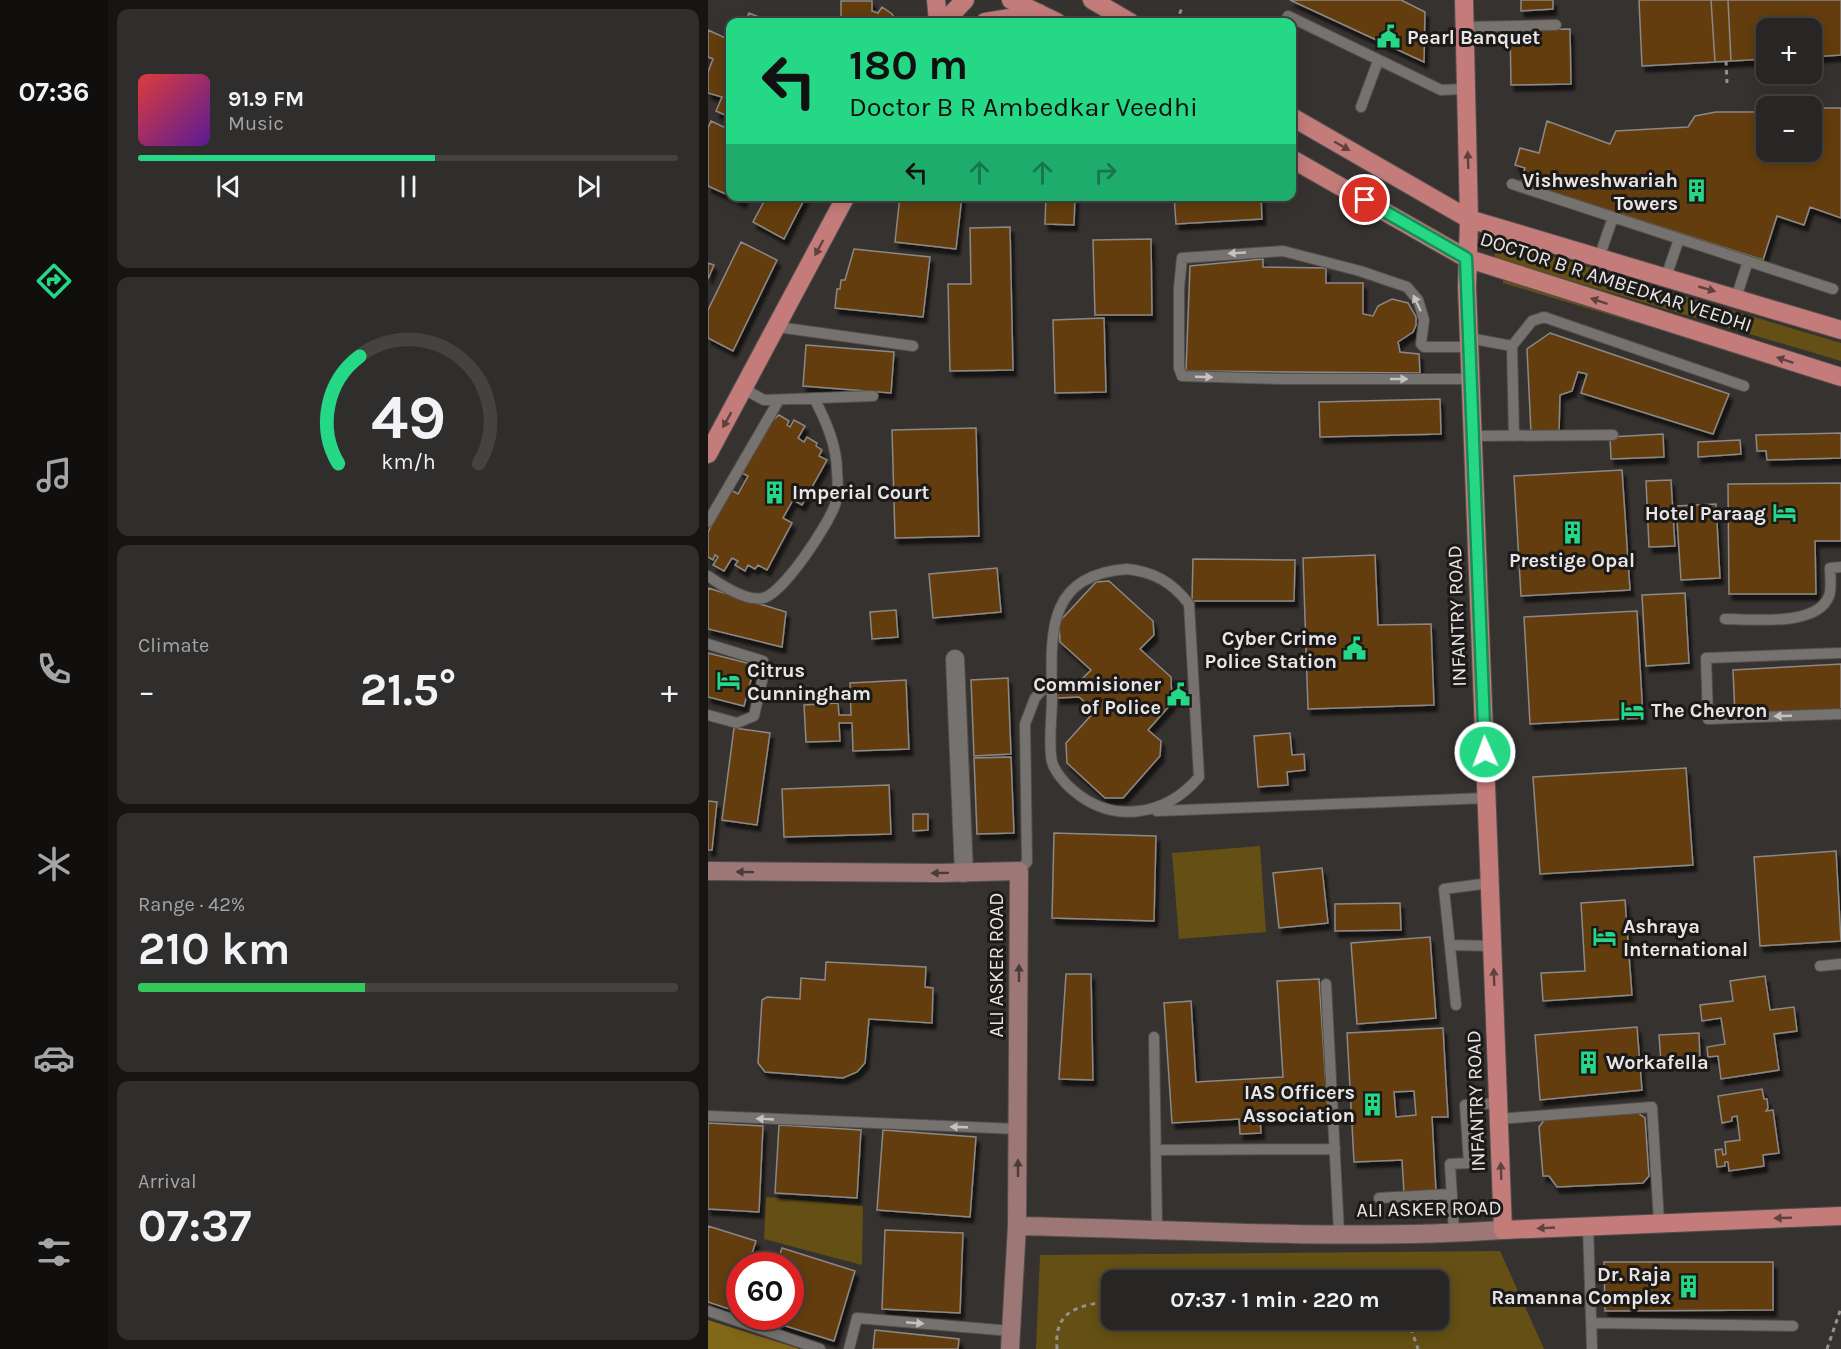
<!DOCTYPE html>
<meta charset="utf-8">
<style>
body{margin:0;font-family:Karla,sans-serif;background:#302e2c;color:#f1f3f6;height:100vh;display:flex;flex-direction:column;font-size:22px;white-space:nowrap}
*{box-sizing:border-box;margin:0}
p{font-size:20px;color:#a5a5a6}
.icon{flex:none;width:33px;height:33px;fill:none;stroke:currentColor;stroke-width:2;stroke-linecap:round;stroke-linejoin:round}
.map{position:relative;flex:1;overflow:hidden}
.sheet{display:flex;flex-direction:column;gap:9px;padding:9px;background:#161514;width:600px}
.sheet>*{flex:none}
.top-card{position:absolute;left:18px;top:18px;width:570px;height:183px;border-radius:12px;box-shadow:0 3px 15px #0003,0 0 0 2px #444341;background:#25d886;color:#111;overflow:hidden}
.tools{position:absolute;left:1048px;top:18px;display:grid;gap:12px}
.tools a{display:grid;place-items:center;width:66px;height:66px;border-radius:12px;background:#282624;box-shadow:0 3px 15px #0003,0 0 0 2px #444341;font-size:30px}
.speed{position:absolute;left:18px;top:1252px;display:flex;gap:12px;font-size:30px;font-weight:700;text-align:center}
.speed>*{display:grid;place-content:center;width:78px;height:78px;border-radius:50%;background:#282624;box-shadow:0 3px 15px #0003,0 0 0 2px #444341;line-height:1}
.speed .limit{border:9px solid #d22;background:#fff;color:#111}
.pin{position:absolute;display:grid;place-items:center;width:51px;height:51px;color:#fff;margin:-26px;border:3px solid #fff;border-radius:50%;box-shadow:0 2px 6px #0007}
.me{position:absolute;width:66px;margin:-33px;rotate:358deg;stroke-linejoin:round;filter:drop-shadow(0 0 4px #0008)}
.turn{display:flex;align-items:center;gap:21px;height:126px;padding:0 24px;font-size:27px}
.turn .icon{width:78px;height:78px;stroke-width:2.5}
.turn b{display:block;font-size:42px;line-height:51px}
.lanes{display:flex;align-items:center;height:57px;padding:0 24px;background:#0003;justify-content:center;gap:30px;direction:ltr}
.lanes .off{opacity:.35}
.big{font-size:45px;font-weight:700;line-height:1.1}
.sheet .widget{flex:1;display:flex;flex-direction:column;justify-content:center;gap:9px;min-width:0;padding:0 21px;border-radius:12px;background:#302e2c}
.sheet .dial{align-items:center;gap:0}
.dial svg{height:156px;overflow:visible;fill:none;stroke:#444341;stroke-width:7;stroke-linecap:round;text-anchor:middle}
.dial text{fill:#f1f3f6;stroke:none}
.song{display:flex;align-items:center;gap:18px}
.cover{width:72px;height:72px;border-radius:9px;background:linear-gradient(135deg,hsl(0 70% 55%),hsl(270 70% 35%))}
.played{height:6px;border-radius:3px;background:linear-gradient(90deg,#25d886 55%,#444341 55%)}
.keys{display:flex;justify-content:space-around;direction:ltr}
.heat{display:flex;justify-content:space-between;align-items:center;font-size:33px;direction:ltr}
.charge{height:9px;border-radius:4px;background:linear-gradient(90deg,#34c759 42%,#444341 0)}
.trip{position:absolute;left:393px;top:1270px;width:348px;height:60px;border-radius:12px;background:#282624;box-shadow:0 3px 15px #0003,0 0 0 2px #444341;font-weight:700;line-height:60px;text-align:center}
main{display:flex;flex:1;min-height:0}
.tabs{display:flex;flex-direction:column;width:108px;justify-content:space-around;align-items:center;background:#100f0e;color:#a5a5a6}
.tabs .icon{width:42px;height:42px}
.tabs .active{color:#25d886}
.tabs b{font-size:27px;color:#f1f3f6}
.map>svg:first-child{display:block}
.green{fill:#645014;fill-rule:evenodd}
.forest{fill:#816718}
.building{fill:#643e10;stroke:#8c8885;stroke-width:1.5;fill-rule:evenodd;filter:url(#shadow)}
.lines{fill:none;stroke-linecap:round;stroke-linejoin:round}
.lane-casing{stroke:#524f4d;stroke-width:12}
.street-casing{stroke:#524f4d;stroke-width:20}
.secondary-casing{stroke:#524f4d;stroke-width:20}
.primary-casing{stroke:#524f4d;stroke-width:20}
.path{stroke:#959190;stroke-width:3;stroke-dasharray:4.5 4.5;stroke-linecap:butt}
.lane{stroke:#767270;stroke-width:10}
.street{stroke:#767270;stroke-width:18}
.secondary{stroke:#9c7775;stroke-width:18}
.primary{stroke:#c37c7a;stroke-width:18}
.oneway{fill:#5f4140}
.oneway2{fill:#c6c2c1}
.oneway3{fill:#493b39}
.route-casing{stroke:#188c57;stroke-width:15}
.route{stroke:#25d886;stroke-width:10}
.labels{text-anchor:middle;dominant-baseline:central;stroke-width:6;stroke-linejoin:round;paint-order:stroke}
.poi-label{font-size:20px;font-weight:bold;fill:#e8e5e4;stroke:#1c1a19;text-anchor:start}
.street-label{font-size:20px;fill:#e8e5e4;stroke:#1c1a19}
</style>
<main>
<nav class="tabs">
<b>07:36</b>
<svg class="icon active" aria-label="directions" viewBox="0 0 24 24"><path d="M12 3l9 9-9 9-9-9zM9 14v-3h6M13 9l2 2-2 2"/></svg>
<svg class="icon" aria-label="music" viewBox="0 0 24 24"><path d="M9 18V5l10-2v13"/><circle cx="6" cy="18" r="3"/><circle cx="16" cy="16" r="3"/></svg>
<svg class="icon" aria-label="phone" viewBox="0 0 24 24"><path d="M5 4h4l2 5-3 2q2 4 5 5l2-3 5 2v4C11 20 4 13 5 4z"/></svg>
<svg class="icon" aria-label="climate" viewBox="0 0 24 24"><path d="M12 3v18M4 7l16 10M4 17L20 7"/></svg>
<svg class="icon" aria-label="car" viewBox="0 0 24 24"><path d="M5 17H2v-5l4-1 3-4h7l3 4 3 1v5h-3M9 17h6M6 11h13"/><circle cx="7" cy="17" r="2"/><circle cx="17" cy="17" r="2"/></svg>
<svg class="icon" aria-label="filters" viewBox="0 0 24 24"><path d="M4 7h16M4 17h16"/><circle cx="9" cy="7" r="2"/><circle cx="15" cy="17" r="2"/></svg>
</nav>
<section class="sheet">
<div class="widget">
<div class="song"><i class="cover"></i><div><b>91.9 FM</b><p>Music</p></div></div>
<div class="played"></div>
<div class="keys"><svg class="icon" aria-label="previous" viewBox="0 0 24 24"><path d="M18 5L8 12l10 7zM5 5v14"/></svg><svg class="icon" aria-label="pause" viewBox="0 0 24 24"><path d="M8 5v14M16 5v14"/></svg><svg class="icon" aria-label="next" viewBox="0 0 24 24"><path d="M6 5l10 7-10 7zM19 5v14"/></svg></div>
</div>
<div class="widget dial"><svg viewBox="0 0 100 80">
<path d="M14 69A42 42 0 1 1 86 69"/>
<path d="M14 69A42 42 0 0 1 25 14" stroke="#25d886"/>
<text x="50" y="56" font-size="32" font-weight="700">49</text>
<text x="50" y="72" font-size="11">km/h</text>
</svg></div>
<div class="widget"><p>Climate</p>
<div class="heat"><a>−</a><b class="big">21.5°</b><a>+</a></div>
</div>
<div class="widget"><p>Range · 42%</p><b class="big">210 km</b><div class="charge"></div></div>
<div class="widget"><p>Arrival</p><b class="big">07:37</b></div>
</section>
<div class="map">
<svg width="1133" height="1349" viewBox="0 0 1133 1349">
<defs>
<filter id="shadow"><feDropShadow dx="3.5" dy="6" stdDeviation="1.5" flood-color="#0009"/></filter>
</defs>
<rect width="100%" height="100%" fill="#363230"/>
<!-- green -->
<path class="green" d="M789,240L1133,343V361L786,258Z
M795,280L930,321L929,323L795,283Z
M552,846L558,932L471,939L464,853Z
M58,1197L155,1206L154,1265L56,1239Z
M792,1251L836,1349H328L332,1255ZM404,1281H730V1320H404Z"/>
<!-- forest -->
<path class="forest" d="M0,1320L92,1349H0Z"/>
<!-- building -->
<path class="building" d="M582,0H693L717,12L716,62Z
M813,0H845V9L813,11Z
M931,0H1003L1007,62L934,66Z
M1003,0H1020L1023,61L1007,62Z
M1020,0H1133V55L1104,57V28H1059V59L1023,61Z
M133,1H164V11L170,13L174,7L184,14L189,22H128V18L133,17Z
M41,13L63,22H37Z
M862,29L863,84L803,85L802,30Z
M0,30L22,40V117L8,111L14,97L0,93V72L5,59L0,57Z
M1104,108H1133V218L1102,207L1096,225L1069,216L1055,260L813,182L817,168L807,165L812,148L831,153L839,121L902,144L908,131L980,127L987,116L1008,112H1059V152H1104Z
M3,121L22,130V196L0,186V128Z
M23,196H37L34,202Z
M59,196H98L76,239L45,222Z
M192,196H254L248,249L187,242Z
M338,196H367L366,225L337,224Z
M466,196H553L554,219L468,224Z
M302,227L305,370L242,371L240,284H263L262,228Z
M443,239L444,315H387L385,240Z
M33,242L69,260L25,351L0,338V310Z
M146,249L222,257L215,317L127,308L129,289H132L133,280H137Z
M555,259V267L618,268V283H655V314L665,316L670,306L684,299L700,303L708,317V325L705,332L690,342L692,352L711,354L712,373L478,371L482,266Z
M0,263L6,265L0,279Z
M396,318L398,392L347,393L345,320Z
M842,333L1021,394L1005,434L873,393L879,374L870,372L864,391L852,395L851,432L823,433L819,349Z
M98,345L186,352L183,393L95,386Z
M732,399L733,434L612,437L611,402Z
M71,415L81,421L79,425L82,427L86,420L97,426L90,438L96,442L99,437L109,443L108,446L114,450L111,456L119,460L94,505L85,500L75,518L84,523L59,570L50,565L47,569L40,565L37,571L27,565L30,561L24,558L16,571L5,565L10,557L7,555L5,560L0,557V532L23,490L30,494L40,476L32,472L58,426Z
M268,428L271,536L187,538L184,430Z
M1133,433V458L1059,460L1058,451H1049L1048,435Z
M955,434L956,457L903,459L902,437Z
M1032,440L1033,454L990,457V442Z
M914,470L922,590L813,596L806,476Z
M963,480L967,546L941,547L938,481Z
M1133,483V541H1107L1108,594H1021L1020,484Z
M1008,504L1012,578L973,580L968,506Z
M667,555L670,625L723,624L726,705L600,709L595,558Z
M485,559L587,560L586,601H484Z
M289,568L293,612L225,618L221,574Z
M401,581L445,621L446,635L432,649L463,677L464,703L440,730L453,741L452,756L415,798H397L359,763L358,743L387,711L371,697L349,698L348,684L370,683L383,670L352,642L351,622L388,582Z
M0,588L78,612L74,647L0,629Z
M977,593L981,663L938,666L934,595Z
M188,610L190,637L164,639L162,612Z
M929,611L935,718L822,724L816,617Z
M0,653L47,665L36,706L0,697Z
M1133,664V710L1027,716L1025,670Z
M300,678L303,754L266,756L263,680Z
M198,680L201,749L145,751L144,723H131L132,741L98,742L96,705L130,703L131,715H143L142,683Z
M26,728L62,733L49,825L14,820Z
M582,733L584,755L596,754L597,770L579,772L580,785L550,787L546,736Z
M303,757L306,833L269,834L266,758Z
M978,768L985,865L832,874L825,777Z
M181,785L183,834L76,837L74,789Z
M0,801L9,802L4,850H0Z
M205,814H220V830L205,831Z
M346,833L448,836L446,921L344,918Z
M1128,851L1133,941L1052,946L1046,857Z
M614,868L620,923L571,928L565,873Z
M917,900L924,995L835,1001L833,973L877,971L873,903Z
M692,903L693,930L627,931V904Z
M722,937L728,1018L649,1024L643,943Z
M118,962L218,967L217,987L225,988L224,1023L161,1019L157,1063L149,1072L135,1078L57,1072L50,1063L54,1000L59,997L92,999L93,978L117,980Z
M358,974H383L385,1080L351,1079Z
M1057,976L1062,1010L1086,1007L1089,1031L1066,1034L1071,1070L1013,1079L1010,1056L1000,1057L999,1047L1017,1044L1013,1018L994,1021L992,1005L1025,1001L1022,981Z
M611,979L620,1115L552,1119L553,1133L532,1134L531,1119L464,1123L456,1003L483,1001L488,1082L575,1077L569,981Z
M929,1027L934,1090L832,1100L827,1035Z
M735,1028L740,1117H724L728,1191L696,1193L694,1160L646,1162L639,1033ZM706,1091L708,1115L688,1117L686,1092Z
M991,1033L992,1061L953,1063L951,1035Z
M1054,1089L1056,1099H1059L1060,1108L1058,1111L1065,1110L1071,1153L1055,1155L1056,1166L1021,1171L1020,1162H1017V1166L1009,1167L1007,1150L1014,1149L1015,1155L1018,1154L1017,1142L1032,1140L1029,1116L1024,1117V1121L1014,1123L1010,1096Z
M930,1113L937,1118L941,1176L935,1183L849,1187L841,1176H835L831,1127L837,1119Z
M0,1123L55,1126L51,1212L0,1209Z
M71,1125L153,1130L149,1198L67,1193Z
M175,1130L268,1137L262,1217L169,1210Z
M0,1226L48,1241L40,1266H32V1295L27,1311L0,1302Z
M177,1230L255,1233L252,1313L174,1309Z
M74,1248L147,1271L126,1341L52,1318L82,1317V1266H68Z
M896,1262H1065V1310L897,1311Z
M167,1330L251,1339L250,1349H165Z"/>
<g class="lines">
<defs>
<path id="lane" d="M577,22L580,16L733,90L757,89
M756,27L848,25
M653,107L670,61
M804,184L1125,289
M891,258L905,217
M958,277L971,239
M1028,298L1040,261
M70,327L205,346
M761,338L804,346
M761,347H716L713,344L716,320L710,300L699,287L652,271L575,251L474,258L471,288V368L474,376L574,379H762
M36,389L56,400L165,396
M765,436L905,435
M806,436L804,346L824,321L836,317L1036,386
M0,522L71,400
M419,569C446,572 464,582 481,604L491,777C459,815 406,825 366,791C358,785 347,772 344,762C340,743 344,718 344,698C343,635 337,575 419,569Z
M0,576C13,585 38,602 55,598C75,594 120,525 127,505C130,496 130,482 129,472C129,446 118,421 106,398
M1017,619C1046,619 1109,627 1121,596C1124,588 1122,576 1122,568L1133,567
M0,644L55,661L56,672L46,716L29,723L0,715
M1133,653L998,658L1000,719L1133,714
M449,811L779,798
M311,871L319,862L317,724L327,698L343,680
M743,945L784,946
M1112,966L1133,964
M618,984L631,1233
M748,1005L736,889L782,883
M446,1037L449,1229
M0,1116L310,1129
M791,1119L944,1107L951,1222
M448,1150L627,1149
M671,1198L744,1194
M880,1226L884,1349
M746,1233L742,1164L761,1163L757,1105L791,1103
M0,1311L112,1349
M883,1323L1085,1326
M141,1349L149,1318L303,1331"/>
<path id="street" d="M247,659L256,873"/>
<path id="secondary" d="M0,871L231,873L311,871L309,1226L302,1349
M309,1226C470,1229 634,1241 795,1230"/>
<path id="primary" d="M228,0L230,22
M303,0L349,22
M384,0L422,22
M756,0L761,219L759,287L795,1230L1133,1216
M236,22L257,0
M277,22L331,13
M584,117L761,219L1133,330
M584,159L758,258L1133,377
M0,454L138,196"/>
</defs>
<!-- lane casing -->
<use href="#lane" class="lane-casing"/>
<!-- street casing -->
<use href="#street" class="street-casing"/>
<!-- secondary casing -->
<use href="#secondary" class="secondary-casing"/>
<!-- primary casing -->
<use href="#primary" class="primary-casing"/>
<!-- path -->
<path class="path" d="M468,22L474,8
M1018,61L1019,83
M1069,74V81
M700,1320L710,1349
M349,1349C347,1324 355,1311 380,1305C389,1303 395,1301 404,1304
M1119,1349L1133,1308"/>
<!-- lane -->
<use href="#lane" class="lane"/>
<!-- street -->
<use href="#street" class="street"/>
<!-- secondary -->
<use href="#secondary" class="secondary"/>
<!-- primary -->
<use href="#primary" class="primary"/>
</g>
<!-- one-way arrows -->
<defs><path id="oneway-solid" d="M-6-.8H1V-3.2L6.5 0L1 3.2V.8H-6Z" transform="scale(1.5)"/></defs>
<g class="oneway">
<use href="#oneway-solid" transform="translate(634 146) rotate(30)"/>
<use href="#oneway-solid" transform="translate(760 160) rotate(-92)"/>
<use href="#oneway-solid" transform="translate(111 248) rotate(118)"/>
<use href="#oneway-solid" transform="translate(999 289) rotate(16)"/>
<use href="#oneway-solid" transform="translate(891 301) rotate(-162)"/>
<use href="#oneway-solid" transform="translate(1077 360) rotate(-162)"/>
<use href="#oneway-solid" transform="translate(19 420) rotate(119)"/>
<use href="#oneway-solid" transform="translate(786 977) rotate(-92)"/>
<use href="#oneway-solid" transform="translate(793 1171) rotate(-92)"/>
<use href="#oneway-solid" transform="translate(1075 1218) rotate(178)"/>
<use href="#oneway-solid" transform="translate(838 1228) rotate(177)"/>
</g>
<g class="oneway2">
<use href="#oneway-solid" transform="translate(529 253) rotate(177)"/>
<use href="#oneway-solid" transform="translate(709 303) rotate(-115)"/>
<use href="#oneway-solid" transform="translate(496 377) rotate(2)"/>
<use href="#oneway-solid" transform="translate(691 379)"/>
<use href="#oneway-solid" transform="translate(1075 716) rotate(178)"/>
<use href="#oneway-solid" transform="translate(57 1119) rotate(-177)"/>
<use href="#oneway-solid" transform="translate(251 1127) rotate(-178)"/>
<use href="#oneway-solid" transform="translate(207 1323) rotate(5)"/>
</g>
<g class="oneway3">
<use href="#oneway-solid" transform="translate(37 872) rotate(-179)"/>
<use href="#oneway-solid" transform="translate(232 873) rotate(179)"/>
<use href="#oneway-solid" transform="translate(311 973) rotate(-90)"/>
<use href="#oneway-solid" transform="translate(310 1168) rotate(-90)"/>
</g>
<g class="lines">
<defs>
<path id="route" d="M657,200L758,258L777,752"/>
</defs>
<!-- route casing -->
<use href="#route" class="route-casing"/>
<!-- route -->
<use href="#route" class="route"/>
</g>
<!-- icons -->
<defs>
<symbol id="civic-bare" viewBox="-9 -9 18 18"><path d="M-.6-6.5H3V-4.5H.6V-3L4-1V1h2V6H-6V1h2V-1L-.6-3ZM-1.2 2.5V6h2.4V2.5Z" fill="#25d886" stroke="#1c1a19" stroke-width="2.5" paint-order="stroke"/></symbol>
<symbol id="building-bare" viewBox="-9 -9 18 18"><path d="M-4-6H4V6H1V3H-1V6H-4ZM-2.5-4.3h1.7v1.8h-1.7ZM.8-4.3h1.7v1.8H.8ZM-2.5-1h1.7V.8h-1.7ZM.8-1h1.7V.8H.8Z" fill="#25d886" stroke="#1c1a19" stroke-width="2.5" paint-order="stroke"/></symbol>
<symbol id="hotel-bare" viewBox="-9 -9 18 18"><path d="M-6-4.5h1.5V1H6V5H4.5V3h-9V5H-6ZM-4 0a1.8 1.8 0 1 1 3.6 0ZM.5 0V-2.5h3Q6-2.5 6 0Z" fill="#25d886" stroke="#1c1a19" stroke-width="2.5" paint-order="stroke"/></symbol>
</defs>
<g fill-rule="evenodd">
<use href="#civic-bare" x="664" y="20" width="33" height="33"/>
<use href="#building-bare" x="972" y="174" width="33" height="33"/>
<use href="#building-bare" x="50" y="476" width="33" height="33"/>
<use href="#hotel-bare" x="1060" y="496" width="33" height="33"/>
<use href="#building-bare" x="848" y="516" width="33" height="33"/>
<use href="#civic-bare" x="630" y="632" width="33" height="33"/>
<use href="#hotel-bare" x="4" y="664" width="33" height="33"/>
<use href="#civic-bare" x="454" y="678" width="33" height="33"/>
<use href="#hotel-bare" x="908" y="694" width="33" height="33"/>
<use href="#hotel-bare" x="880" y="920" width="33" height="33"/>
<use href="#building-bare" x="864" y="1046" width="33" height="33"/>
<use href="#building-bare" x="648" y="1088" width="33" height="33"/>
<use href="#building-bare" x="964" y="1270" width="33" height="33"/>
</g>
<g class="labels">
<!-- poi labels -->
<g class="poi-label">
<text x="699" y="37">Pearl Banquet</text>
<text x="970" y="180" text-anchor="end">Vishweshwariah<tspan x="970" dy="23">Towers</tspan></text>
<text x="84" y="492">Imperial Court</text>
<text x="1058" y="513" text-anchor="end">Hotel Paraag</text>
<text x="864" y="560" text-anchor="middle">Prestige Opal</text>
<text x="629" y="638" text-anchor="end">Cyber Crime<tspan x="629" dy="23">Police Station</tspan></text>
<text x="39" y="670">Citrus<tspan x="39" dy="23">Cunningham</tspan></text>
<text x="453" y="684" text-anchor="end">Commisioner<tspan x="453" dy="23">of Police</tspan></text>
<text x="943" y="710">The Chevron</text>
<text x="915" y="926">Ashraya<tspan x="915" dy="23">International</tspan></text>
<text x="898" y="1062">Workafella</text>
<text x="647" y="1092" text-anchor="end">IAS Officers<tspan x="647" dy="23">Association</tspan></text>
<text x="963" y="1274" text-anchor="end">Dr. Raja<tspan x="963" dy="23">Ramanna Complex</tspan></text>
</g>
<!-- street labels -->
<g class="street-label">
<text transform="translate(908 282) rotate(18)">DOCTOR B R AMBEDKAR VEEDHI</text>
<text transform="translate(749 616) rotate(-92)">INFANTRY ROAD</text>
<text transform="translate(288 965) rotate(-90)">ALI ASKER ROAD</text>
<text transform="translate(768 1101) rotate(-92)">INFANTRY ROAD</text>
<text transform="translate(721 1209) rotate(-1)">ALI ASKER ROAD</text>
</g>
</g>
</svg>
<div class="tools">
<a>+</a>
<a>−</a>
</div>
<div class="speed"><div class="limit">60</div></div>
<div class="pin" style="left:657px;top:200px;background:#d93025"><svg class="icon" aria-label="arrive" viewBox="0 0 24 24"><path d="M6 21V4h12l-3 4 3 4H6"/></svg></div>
<svg class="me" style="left:777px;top:752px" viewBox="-20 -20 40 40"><circle r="17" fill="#25d886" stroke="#fff" stroke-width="3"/><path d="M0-11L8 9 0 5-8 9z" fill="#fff"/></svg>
<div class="trip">07:37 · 1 min · 220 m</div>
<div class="top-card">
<div class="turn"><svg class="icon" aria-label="left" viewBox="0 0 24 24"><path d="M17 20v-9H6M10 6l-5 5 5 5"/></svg><div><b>180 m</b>Doctor B R Ambedkar Veedhi</div></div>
<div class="lanes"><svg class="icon" aria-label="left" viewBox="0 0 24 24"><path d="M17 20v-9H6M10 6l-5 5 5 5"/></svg><svg class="icon off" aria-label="ahead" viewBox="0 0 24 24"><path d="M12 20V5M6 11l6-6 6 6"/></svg><svg class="icon off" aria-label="ahead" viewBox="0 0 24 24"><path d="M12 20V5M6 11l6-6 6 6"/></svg><svg class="icon off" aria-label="right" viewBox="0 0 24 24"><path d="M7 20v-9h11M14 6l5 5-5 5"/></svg></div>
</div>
</div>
</main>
